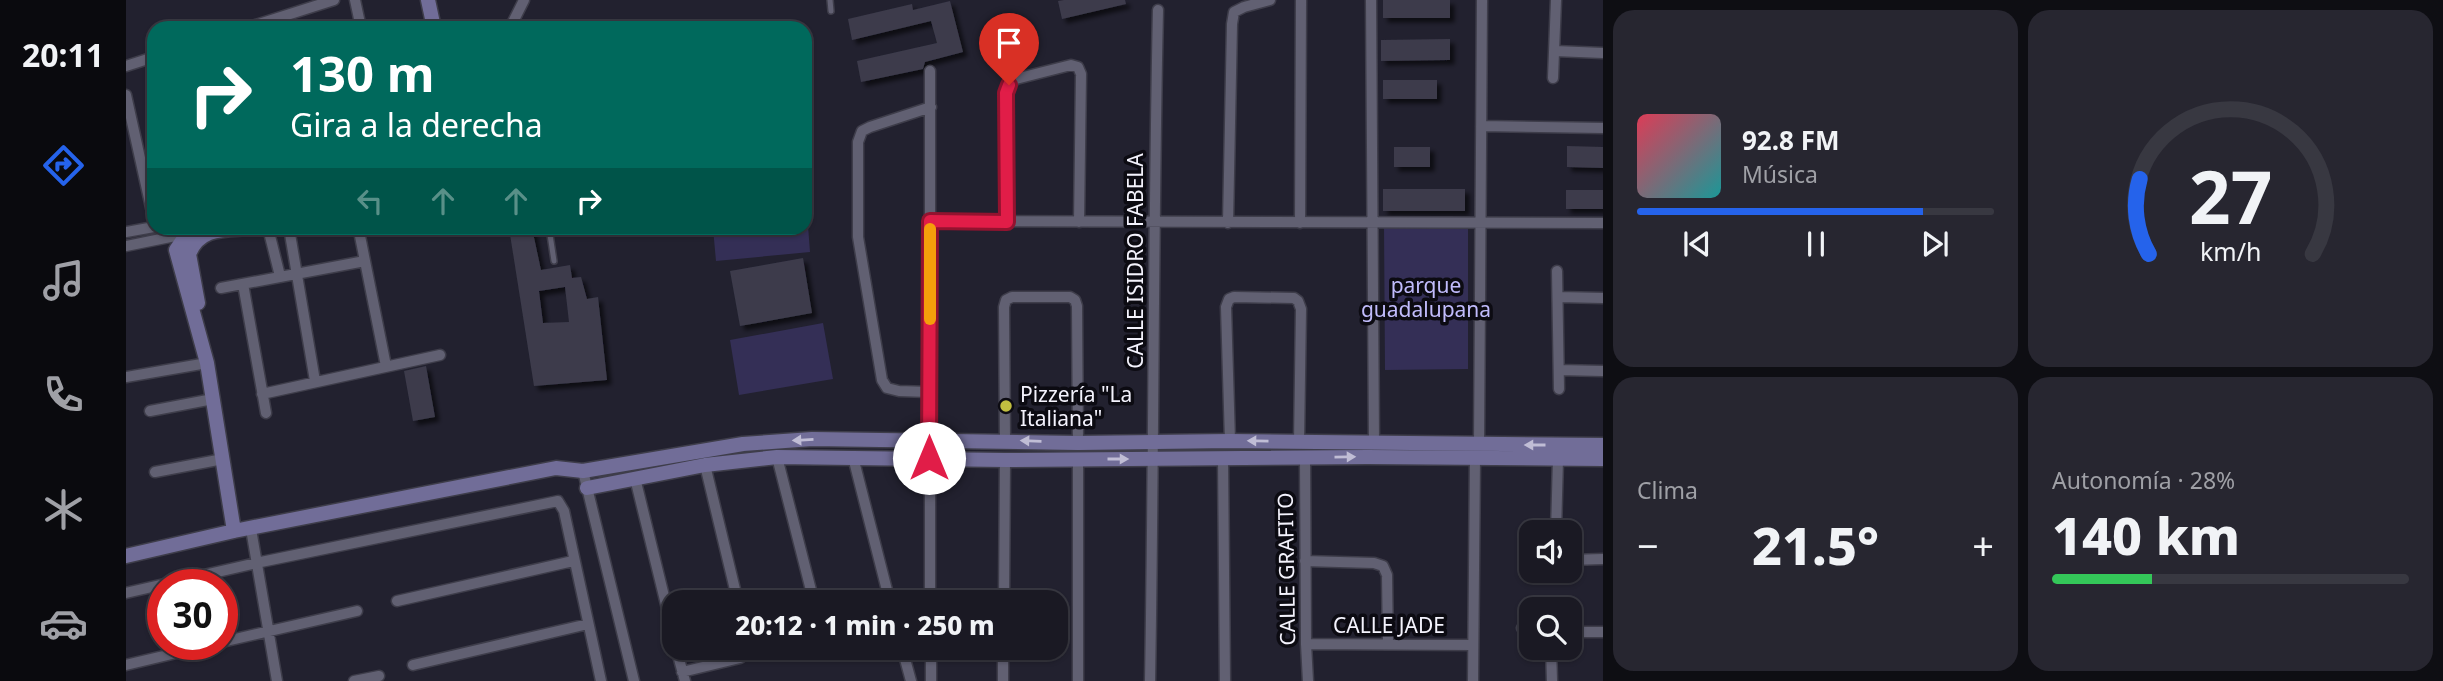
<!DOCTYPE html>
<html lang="es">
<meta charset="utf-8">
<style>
body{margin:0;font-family:"Noto Sans",sans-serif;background:#272630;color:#f1f3f6;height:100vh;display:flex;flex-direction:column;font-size:26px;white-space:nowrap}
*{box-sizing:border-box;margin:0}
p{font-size:23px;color:#9fa0a6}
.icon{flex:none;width:38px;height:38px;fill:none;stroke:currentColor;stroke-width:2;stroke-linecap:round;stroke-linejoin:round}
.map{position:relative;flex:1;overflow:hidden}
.side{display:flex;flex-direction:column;gap:10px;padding:10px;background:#0e0e13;width:840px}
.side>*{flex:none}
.guide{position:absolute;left:21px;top:21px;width:665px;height:214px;border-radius:21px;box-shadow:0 2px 5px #0004,0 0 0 2px #383841;background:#00695c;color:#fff;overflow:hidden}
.controls{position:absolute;left:1393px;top:520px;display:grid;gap:14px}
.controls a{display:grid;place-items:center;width:63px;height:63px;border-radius:14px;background:#1a1923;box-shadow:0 2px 5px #0004,0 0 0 2px #383841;font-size:35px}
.speed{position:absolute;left:21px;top:569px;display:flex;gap:14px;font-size:35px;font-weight:700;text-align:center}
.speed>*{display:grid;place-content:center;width:91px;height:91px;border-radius:50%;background:#1a1923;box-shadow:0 2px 5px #0004,0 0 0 2px #383841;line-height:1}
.speed .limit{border:10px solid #d22;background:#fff;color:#111}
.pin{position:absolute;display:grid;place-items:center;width:60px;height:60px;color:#fff;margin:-72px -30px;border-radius:50% 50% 50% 0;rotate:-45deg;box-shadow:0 0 7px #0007}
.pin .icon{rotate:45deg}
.me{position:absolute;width:77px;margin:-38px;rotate:0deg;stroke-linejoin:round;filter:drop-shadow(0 0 5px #0008)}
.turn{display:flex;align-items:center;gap:24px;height:147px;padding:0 28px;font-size:32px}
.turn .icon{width:91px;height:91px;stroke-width:2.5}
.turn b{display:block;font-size:49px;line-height:60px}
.lanes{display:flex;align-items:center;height:66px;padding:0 28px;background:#0003;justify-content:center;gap:35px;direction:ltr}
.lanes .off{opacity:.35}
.big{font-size:52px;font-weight:800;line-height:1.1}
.side .widget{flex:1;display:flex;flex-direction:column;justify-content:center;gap:10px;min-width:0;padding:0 24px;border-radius:21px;background:#272630}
.side .dial{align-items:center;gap:0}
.dial svg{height:182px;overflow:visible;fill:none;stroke:#383841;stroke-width:7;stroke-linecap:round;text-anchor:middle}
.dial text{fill:#f1f3f6;stroke:none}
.song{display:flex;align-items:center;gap:21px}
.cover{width:84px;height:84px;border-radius:10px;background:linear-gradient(135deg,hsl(350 70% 55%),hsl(180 70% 35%))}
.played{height:7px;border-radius:4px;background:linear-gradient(90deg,#2563eb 80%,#383841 80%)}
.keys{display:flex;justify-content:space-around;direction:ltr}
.heat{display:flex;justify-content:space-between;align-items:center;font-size:38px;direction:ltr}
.charge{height:10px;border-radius:5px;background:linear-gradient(90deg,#34c759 28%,#383841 0)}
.side .tiles{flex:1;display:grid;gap:10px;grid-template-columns:repeat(2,1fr)}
.trip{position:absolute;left:536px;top:590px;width:406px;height:70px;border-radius:21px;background:#1a1923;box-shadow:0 2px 5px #0004,0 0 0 2px #383841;font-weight:800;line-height:70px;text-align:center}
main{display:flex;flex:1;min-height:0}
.tab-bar{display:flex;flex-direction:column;width:126px;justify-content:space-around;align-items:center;background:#0a0a0e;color:#9fa0a6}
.tab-bar .icon{width:49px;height:49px}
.tab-bar .current{color:#2563eb}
.tab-bar b{font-size:32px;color:#f1f3f6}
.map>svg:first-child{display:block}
.green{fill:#342f56}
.building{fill:#3c3b4b;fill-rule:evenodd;filter:url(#shadow)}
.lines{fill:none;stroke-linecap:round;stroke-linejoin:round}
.lane-casing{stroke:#3e3d4a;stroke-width:8}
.street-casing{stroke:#3e3d4a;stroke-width:13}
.secondary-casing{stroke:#3e3d4a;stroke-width:17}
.lane{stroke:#616072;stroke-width:5}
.street{stroke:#616072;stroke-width:10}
.secondary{stroke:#716d98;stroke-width:14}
.oneway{fill:#c0bdd5}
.route-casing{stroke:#92132f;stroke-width:18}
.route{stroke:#e11d48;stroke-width:12}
.slow{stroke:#f59e0b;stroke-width:12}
.poi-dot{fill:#c1be40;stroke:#0c0b12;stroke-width:2.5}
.labels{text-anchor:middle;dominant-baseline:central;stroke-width:7;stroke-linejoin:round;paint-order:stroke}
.street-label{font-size:21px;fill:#f4f3fd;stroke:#0c0b12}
.park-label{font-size:21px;fill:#c1bcfc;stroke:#0c0b12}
.poi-label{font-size:21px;fill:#f4f3fd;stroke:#0c0b12;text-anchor:start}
</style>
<main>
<nav class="tab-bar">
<b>20:11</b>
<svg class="icon current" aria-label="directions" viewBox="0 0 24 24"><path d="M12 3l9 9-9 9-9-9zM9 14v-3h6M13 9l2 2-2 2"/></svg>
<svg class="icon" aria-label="music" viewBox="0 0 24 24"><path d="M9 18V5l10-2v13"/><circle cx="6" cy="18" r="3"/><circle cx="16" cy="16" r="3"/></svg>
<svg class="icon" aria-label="phone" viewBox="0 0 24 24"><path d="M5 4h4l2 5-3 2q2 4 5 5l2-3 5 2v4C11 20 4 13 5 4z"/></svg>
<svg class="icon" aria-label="climate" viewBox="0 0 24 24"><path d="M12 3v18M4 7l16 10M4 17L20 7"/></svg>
<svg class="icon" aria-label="car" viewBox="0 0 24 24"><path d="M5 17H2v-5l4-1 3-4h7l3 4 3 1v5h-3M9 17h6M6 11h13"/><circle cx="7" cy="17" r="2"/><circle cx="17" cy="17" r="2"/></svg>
</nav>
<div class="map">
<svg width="1477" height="681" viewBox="0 0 1477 681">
<defs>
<filter id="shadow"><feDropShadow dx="4.5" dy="4.5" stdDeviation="2" flood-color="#0009"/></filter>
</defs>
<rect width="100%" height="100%" fill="#22212f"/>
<!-- green -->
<path class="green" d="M680,200L684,252L590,261L587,228H679Z
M1258,225H1342V369L1259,370Z
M697,323L707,379L613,395L604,340Z"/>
<!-- building -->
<path class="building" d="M938,0H999L1000,4L936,19L932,1Z
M1257,0H1324V18H1257Z
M824,1L837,52L799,62L797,69L735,82L731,61L811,43L805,21L726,40L722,19L786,4L787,10Z
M1324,39V60L1255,61V40Z
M1257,80H1311V99H1257Z
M1441,146L1477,147V168L1441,167Z
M1268,147H1304V167H1268Z
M1257,189H1339V211H1257Z
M1440,190H1477V209H1440Z
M383,228H406L415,270L444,265L446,278L455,277L461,299L472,297L481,380L408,386ZM439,287L443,322L417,323L413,291Z
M677,258L686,313L614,326L604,271Z
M300,366L309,417L287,421L278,371Z"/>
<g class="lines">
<defs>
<path id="lane" d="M704,0L705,11
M423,228L428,261"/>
<path id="street" d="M229,0L235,28
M1245,0L1248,442
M120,28L208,0
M384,28L398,0
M1429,51L1477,53
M0,66L28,57
M804,71V602
M1427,78L1430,0
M0,95L28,221
M1355,126L1477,128
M804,221L1477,223
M882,222L880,93L883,85L890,79L945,65L952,67L955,74L953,222
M1102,223L1106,24L1108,12L1118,7L1144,0
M1174,223L1175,0
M142,228L154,276
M163,228L189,381
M233,231L260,366
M0,232L28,227
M0,246L59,234
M1431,271L1433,389
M117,284L140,413
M95,288L239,261
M1432,297L1477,298
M1433,370L1477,371
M0,377L81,363
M803,392L773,391L761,388L756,380L732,237V142L736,131L744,127L805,107
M136,394L314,355
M24,411L87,399
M879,441L878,307L880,300L886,297H944L949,300L951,306L952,443
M1104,441L1100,307L1103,299L1108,297L1168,298L1172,301L1175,309L1173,442
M1353,444L1356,0
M651,457L688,602
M727,457L764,602
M1097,458L1099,681
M1179,458L1180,644L1182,681
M952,459V681
M579,465L612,602
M457,471L508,681
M29,472L97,459
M509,478L548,637
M125,529L151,681
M1430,532L1432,459
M1401,558L1405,559
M1444,560L1477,559
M1179,561L1248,563L1257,566L1261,575L1262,644
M0,593L130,563L432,501L438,511L475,681
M271,601L447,561
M878,602L879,460
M1396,628L1405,629
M1444,632H1477
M96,642L231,611
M1180,644L1347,645
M550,648L559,681
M776,648L785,681
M805,648V681
M1425,648L1426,681
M0,665L88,644
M287,665L462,624
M556,672L614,658L620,653L622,648
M228,681L253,676
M877,681V648
M1024,681C1028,457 1027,234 1032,10
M1347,681L1349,458"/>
<path id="secondary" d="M302,0L308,28
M65,228L50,250L81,363L108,531
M72,303L63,254C74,227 98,230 123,228
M461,488L579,465L651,457L879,460L1242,457L1477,459
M0,556L108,531L430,468L457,471L617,444L686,439L952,443L1104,441L1477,445"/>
</defs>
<!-- lane casing -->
<use href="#lane" class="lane-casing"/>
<!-- street casing -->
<use href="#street" class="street-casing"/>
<!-- secondary casing -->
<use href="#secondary" class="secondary-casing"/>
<!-- lane -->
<use href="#lane" class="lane"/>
<!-- street -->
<use href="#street" class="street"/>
<!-- secondary -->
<use href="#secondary" class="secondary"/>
</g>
<!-- one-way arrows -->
<defs><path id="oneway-solid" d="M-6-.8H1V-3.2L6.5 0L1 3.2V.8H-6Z" transform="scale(1.75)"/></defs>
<g class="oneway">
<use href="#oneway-solid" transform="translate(677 440) rotate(177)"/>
<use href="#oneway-solid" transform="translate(905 441) rotate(-178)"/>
<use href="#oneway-solid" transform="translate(1132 441) rotate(-179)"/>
<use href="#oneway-solid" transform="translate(1409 445) rotate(-180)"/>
<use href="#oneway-solid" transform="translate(1219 457) rotate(-1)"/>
<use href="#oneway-solid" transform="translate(992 459)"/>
</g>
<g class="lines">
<defs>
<path id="route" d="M803,458L804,221L881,222L880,93L883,85"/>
</defs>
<!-- route casing -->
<use href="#route" class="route-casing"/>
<!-- route -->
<use href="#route" class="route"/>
<!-- slow -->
<path class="slow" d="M804,319V229"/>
</g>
<!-- markers -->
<circle class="poi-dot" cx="880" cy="406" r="7"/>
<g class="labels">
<!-- street labels -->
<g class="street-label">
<text transform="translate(1009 261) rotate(-90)">CALLE ISIDRO FABELA</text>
<text transform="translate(1160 569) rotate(-91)">CALLE GRAFITO</text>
<text x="1263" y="625">CALLE JADE</text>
</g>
<!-- park labels -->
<g class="park-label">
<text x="1300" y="285">parque<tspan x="1300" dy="24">guadalupana</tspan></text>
</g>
<!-- poi labels -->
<g class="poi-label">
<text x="894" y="394">Pizzería "La<tspan x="894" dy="24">Italiana"</tspan></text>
</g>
</g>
</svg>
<div class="controls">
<a><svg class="icon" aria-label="sound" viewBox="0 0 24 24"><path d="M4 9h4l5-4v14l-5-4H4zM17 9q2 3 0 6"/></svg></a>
<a><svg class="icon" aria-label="search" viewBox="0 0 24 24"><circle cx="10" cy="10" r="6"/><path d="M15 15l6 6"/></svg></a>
</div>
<div class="speed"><div class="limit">30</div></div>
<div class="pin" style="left:883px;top:85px;background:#d93025"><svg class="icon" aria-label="arrive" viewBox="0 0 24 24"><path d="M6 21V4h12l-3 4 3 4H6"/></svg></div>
<svg class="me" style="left:803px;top:458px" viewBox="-20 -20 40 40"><circle r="19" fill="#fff"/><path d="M0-13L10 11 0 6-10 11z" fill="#e11d48"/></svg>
<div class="trip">20:12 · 1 min · 250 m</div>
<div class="guide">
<div class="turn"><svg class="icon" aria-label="right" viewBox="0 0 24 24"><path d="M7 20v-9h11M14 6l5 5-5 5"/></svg><div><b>130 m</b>Gira a la derecha</div></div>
<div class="lanes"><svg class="icon off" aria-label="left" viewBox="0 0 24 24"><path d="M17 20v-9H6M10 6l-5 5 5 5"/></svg><svg class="icon off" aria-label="ahead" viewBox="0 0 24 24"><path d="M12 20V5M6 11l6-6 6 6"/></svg><svg class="icon off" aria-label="ahead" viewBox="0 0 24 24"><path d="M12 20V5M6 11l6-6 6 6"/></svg><svg class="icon" aria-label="right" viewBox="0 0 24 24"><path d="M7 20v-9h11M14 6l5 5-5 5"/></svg></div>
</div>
</div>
<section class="side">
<div class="tiles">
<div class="widget">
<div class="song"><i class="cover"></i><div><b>92.8 FM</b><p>Música</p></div></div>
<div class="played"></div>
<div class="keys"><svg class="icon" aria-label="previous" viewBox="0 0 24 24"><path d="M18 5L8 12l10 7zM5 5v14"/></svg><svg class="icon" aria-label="pause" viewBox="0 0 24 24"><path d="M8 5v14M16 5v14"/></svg><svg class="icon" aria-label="next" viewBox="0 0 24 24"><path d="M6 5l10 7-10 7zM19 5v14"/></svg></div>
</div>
<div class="widget dial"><svg viewBox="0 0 100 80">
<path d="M14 69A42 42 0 1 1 86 69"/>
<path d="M14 69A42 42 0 0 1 10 36" stroke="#2563eb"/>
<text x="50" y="56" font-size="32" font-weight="700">27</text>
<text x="50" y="72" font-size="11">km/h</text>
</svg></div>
<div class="widget"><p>Clima</p>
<div class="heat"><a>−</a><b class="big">21.5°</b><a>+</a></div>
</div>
<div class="widget"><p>Autonomía · 28%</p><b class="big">140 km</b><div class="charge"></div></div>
</div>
</section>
</main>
